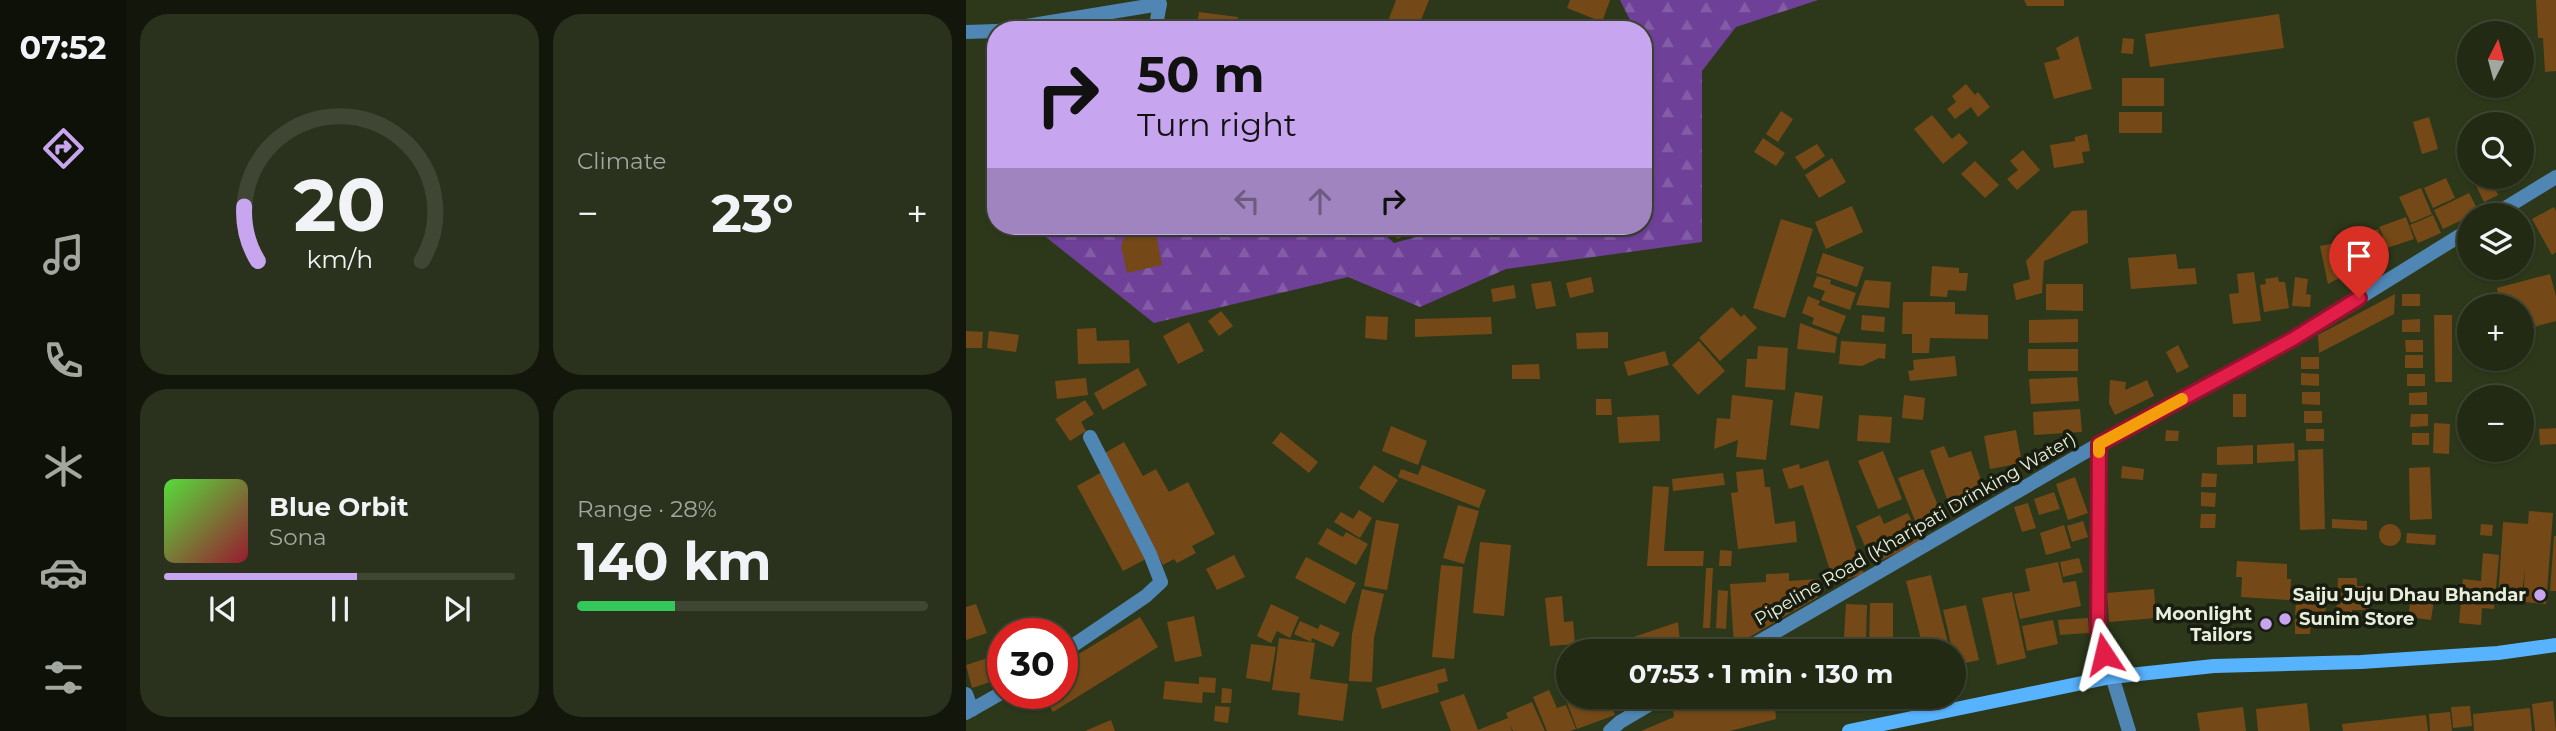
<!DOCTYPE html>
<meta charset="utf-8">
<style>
body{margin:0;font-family:Montserrat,sans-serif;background:#2a321d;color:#f1f3f6;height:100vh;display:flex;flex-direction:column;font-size:26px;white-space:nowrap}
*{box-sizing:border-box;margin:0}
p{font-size:23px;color:#a2a7a0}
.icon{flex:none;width:38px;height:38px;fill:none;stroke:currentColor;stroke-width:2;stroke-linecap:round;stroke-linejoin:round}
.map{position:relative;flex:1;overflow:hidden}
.sheet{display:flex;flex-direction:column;gap:14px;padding:14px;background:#13170b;width:840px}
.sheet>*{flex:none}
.guide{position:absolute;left:21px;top:21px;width:665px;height:214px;border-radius:28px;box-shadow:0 2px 5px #0004,0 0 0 2px #3f4634;background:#c8a5ef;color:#111;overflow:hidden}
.needle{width:46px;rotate:6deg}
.fabs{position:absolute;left:1491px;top:21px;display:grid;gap:14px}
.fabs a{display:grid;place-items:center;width:77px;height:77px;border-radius:50%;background:#222a14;box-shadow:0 2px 5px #0004,0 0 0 2px #3f4634;font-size:35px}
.speed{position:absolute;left:21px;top:618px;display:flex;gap:14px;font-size:35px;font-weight:700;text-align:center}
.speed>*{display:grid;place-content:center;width:91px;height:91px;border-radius:50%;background:#222a14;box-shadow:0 2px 5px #0004,0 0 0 2px #3f4634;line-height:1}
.speed .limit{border:10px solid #d22;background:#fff;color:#111}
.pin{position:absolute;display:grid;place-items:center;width:60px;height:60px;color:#fff;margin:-72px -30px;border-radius:50% 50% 50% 0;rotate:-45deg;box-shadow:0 0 7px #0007}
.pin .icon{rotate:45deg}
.me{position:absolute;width:77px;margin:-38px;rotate:350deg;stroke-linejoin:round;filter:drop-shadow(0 0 5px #0008)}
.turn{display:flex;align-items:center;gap:24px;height:147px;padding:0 35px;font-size:32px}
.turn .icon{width:91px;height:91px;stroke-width:2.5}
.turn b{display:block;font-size:49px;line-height:60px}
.lanes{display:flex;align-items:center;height:66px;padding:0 35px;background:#0003;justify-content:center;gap:35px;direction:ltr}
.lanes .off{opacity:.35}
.big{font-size:52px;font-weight:700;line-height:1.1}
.sheet .widget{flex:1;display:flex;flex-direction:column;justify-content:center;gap:10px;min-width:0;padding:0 24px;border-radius:28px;background:#2a321d}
.sheet .dial{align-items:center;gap:0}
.dial svg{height:182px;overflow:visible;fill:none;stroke:#3f4634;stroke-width:7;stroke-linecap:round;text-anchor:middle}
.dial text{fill:#f1f3f6;stroke:none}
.song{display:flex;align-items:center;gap:21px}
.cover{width:84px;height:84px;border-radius:10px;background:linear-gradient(135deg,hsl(110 70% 55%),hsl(350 70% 35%))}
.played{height:7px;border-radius:4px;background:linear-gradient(90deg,#c8a5ef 55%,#3f4634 55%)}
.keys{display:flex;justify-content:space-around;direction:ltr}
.heat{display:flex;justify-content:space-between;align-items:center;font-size:38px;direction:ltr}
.charge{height:10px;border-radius:5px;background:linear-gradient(90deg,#34c759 28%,#3f4634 0)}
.sheet .tiles{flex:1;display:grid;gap:14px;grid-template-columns:repeat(2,1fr)}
.trip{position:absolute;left:590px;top:639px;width:410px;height:70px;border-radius:35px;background:#222a14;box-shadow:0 2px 5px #0004,0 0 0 2px #3f4634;font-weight:700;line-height:70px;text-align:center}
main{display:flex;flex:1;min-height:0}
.menu{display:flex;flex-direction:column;width:126px;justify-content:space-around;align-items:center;background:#0e1108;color:#a2a7a0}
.menu .icon{width:49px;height:49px}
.menu .active{color:#c8a5ef}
.menu b{font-size:32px;color:#f1f3f6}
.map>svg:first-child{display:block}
.forest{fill:url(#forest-firs)}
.building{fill:#744917}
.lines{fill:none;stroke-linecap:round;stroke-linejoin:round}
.minor{stroke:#4f86b4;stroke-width:14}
.secondary{stroke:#58b3fe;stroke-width:14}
.route-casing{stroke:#92132f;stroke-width:18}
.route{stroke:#e11d48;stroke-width:12}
.slow{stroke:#f59e0b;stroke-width:12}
.poi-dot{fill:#c8a5ef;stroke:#181d10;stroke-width:2.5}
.labels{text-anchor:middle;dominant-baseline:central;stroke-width:7;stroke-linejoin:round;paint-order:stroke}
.street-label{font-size:18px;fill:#e7efdc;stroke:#181d10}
.poi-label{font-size:18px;font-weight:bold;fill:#e7efdc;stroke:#181d10;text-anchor:end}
</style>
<main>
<nav class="menu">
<b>07:52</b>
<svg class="icon active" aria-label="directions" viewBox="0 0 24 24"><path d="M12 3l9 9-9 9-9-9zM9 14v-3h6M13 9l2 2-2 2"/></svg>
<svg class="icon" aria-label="music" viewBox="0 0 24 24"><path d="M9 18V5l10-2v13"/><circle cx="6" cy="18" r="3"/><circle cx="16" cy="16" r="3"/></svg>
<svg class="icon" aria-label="phone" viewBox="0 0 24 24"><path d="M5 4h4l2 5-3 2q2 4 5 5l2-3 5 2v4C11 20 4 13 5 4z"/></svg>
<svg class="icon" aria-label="climate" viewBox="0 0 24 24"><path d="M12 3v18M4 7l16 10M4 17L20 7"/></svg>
<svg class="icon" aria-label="car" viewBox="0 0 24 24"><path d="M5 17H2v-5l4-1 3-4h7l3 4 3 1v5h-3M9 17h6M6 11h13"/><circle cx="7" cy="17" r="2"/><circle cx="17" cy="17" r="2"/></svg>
<svg class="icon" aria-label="filters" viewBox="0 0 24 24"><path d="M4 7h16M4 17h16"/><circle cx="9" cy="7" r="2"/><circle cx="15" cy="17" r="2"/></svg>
</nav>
<section class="sheet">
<div class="tiles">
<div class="widget dial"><svg viewBox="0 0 100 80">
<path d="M14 69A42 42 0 1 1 86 69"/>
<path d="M14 69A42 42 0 0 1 8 45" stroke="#c8a5ef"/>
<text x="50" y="56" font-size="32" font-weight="700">20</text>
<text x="50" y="72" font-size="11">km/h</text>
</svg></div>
<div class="widget"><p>Climate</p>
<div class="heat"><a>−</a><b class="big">23°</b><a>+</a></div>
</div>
<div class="widget">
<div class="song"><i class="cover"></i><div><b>Blue Orbit</b><p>Sona</p></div></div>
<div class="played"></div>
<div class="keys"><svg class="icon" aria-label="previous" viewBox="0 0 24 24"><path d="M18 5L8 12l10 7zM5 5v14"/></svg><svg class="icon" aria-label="pause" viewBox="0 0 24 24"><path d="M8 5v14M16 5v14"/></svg><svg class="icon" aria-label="next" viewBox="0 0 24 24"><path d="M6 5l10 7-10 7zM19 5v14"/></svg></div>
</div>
<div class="widget"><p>Range · 28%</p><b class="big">140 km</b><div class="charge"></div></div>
</div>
</section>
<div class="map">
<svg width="1590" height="731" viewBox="0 0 1590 731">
<defs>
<pattern id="forest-firs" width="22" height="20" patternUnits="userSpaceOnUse" patternTransform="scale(1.75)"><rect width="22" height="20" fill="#6e4098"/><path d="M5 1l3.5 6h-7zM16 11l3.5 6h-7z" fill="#835ca6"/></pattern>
</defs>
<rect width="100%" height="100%" fill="#2d381a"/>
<!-- forest -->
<path class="forest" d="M654,0H852L770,27L736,71V242L540,269L454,307L382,277L188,323L66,226H409L428,243L490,226H677V30H664L666,24Z"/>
<!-- building -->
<path class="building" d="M430,0H463L451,30H436L421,24Z
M604,0H644L636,22L601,8Z
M1058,0H1098V6H1061Z
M1570,0H1590V71L1579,72L1577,38H1572Z
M233,12L272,17L270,30H230Z
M1313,14L1318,48L1184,67L1179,34Z
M528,19L564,29V30H525Z
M132,24H165L166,30H132Z
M1112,36L1126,89L1088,99L1078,63L1094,59L1090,48Z
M1157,38L1168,39L1167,54L1155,53Z
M1156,78H1198V106H1156Z
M1000,84L1009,95L1012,92L1024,107L1012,117L1005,107L989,119L981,109L990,102L986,96Z
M815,111L827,119L812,142L800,134Z
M1153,112H1196V133H1153Z
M966,115L986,139L993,133L1002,143L977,164L948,129Z
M1463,117L1472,149L1456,154L1447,122Z
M1121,134L1124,151L1116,152L1118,163L1088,168L1084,145L1109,141V137Z
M797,138L819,153L810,166L788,152Z
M851,144L859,156L838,170L829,157Z
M1057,150L1074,170L1051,190L1041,179L1052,170L1044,161Z
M866,158L880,182L853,198L839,175Z
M1009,161L1033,185L1019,198L995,174Z
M1506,177H1524L1532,195L1518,202Z
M1480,178L1489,198L1467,208L1458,188Z
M1455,188L1466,214L1445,223L1433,197Z
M1503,193L1513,212L1477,229L1468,210Z
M886,206L897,232L860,249L849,222Z
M1588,207L1590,211V252L1586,255L1566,219Z
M1121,210L1122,243L1078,261L1076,293L1050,300L1047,284L1064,279L1060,261L1106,211Z
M1467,215L1475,233L1452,243L1444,225Z
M1440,217L1448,239L1421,248L1413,227Z
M815,219L847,229L819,318L787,308Z
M425,226H462L431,239Z
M162,228L189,229L196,265L161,273L155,246Z
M1412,229L1419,249L1381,262L1374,242Z
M1369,243L1373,264L1379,263L1381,274L1362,284L1354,246Z
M857,253L898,267L891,287L850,273Z
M1210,254L1212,269L1229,268L1231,284L1165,289L1162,258Z
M966,266L993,268V273H1002L1000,291L982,290L981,297L964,296Z
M1288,272L1295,321L1267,324L1263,294L1273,293L1271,274Z
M1584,274L1590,296V321L1556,330V306H1545L1543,301L1534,303L1531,288Z
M851,276L865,280L864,284L890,293L884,310L855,300L859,291L847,287Z
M625,277L628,292L604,298L600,283Z
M1312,277L1313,282H1319L1323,308L1298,312L1294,285L1300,284L1299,279Z
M1329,277L1342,279L1340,294L1345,295L1344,307L1326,306Z
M899,280L925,282L923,308L890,305Z
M585,281L590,306L570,309L565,284Z
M1080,284H1117V311L1080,310Z
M548,285L550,298L527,302L525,289Z
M1429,294L1428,314L1353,353L1352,335Z
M1436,294H1454V306H1436Z
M842,296L854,301L852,305L880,316L873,334L846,324L848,318L836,313Z
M937,302H989V314L1022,315V339L964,338L963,353H946V334H936Z
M766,307L775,317L778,314L791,328L754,361L733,338Z
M255,311L267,326L253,336L242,321Z
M896,315L919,317L918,332L895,330Z
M1468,315H1486V382H1469Z
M400,316L422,317L421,340L399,338Z
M525,317L526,334L449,337V319Z
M1112,319V342L1063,343V320Z
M1454,319V332H1436V320Z
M223,322L238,351L212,364L197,336Z
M834,323L871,337L869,353L831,349Z
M130,328L131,341L163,340L164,363L112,364L111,329Z
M0,331L17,332L16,348H0Z
M23,331L53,335L50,352L21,348Z
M642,332V348L611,349L610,333Z
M1439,340H1457V352H1440Z
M733,341L759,371L732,395L706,365Z
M875,341L920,344L919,359L913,358L896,366L873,364Z
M1212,345L1223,367L1211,373L1200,352Z
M792,346L822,348L819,390L779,387L781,359H791Z
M1062,349H1112V371H1062Z
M699,351L703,365L662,376L658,362Z
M1439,355H1457V368H1439Z
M989,356L991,376L944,381L942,371L948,370L947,360Z
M1335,357H1353V369H1335Z
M573,364L574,379H546V365Z
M172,368L181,385L137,410L128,393Z
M1335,373L1353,374V386L1335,385Z
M1441,374H1459V386H1441Z
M1111,377L1113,401L1065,404L1063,379Z
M120,378L122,395L91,399L89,381Z
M1144,380L1160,382L1159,390L1181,380L1188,396L1149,415L1143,403Z
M829,392L857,396L853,429L824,425Z
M1336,392H1354V405L1336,404Z
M1461,392V405H1443V393Z
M1267,394H1280V417H1267Z
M766,395L807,400L800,460L770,457L772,440L748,449L751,418L764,419Z
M938,395L959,398L957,420L936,418Z
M630,399H645L646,415H630Z
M119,400L128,414L115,422L120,431L104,441L89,419Z
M1114,409L1116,432L1068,435L1067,412Z
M1338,411H1356V423H1338Z
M1445,414H1462V426L1444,427Z
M693,415L694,441L653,443L651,417Z
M893,415L926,417L924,443L891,441Z
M1468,423L1484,424L1483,454L1467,453Z
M425,426L461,441L452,465L416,451Z
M1590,428V444L1574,445L1573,429Z
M1340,429H1358V441H1340Z
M1050,430L1056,463L1024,469L1018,436Z
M1200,430L1213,431L1212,441H1199Z
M315,432L352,462L343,473L306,443Z
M1446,433H1463V445H1446Z
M158,442L177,476L190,469L203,492L222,482L249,534L226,546L230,553L211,563L208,559L197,565L137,454Z
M1328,443L1329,461L1291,463V445Z
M1287,445V464L1251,465V447Z
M978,446L983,458L1005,451L1018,489L1003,494L1005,501L986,513L964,451Z
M1357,449L1359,529L1334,530L1332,450Z
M917,451L936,499L912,509L892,461Z
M862,460L898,574L868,583L837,485L823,489L816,469L833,464L834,469Z
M408,465L432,480L417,503L393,488Z
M456,465L520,490L513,508L432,477L435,469L452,475Z
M1156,466L1178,469L1177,480L1155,478Z
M1464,467L1466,519L1444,520L1443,468Z
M797,469L799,487H804L809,524L829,521L831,542L772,549L765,493L772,492L770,472Z
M957,469L979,523L954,533L932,478Z
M136,472L182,558L157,571L111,486Z
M757,473L759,485L707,491L706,479Z
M1236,473L1251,474L1250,487H1235Z
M1109,477L1122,513L1102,520L1090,484Z
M687,486L703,487L698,551H738L737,566H681Z
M1088,492L1094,509L1073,515L1068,499Z
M1235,492L1250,493L1249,507L1235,506Z
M1062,503L1070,528L1056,532L1048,507Z
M492,505L513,511L498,564L477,558Z
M393,510L406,518L394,538L368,522L375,512L387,519Z
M1563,511L1587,513L1580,604L1557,602L1559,568L1555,602L1532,600L1537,522L1562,524Z
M942,513L955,542L907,564L890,526L914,515L918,524Z
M1235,514H1250L1249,528H1234Z
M1366,519L1401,521V530L1366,528Z
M410,520L433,524L421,590L398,586Z
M1117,521L1122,537L1106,542L1101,526Z
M1413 535a11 11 0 1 1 22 0a11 11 0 1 1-22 0Z
M1515,524L1527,525L1526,536L1514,535Z
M1098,525L1105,548L1080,555L1074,533Z
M361,528L377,537L380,532L402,544L390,565L352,544Z
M1441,533L1470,535L1469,545L1440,543Z
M1588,536H1590V591H1584Z
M514,542L545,545L538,616L507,613Z
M754,550L766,551L765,566H753Z
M1517,553L1533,555L1528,609L1516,608L1515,625L1493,623L1497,579L1515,581Z
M268,555L279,577L251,590L240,569Z
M340,557L390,583L379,604L329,578Z
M1113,558L1117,572L1097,577L1094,562Z
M1271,561L1321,564V579H1325L1324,600L1275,597L1276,577H1270Z
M1092,562L1097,583L1110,581L1115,606L1054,619L1048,594L1064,591L1059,569Z
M475,565L497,567L488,659L466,657Z
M740,568H747L744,628H737Z
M823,573V581L851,579L852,597L768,646L764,584L800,582V574Z
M965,575L984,651H958L940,581Z
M1372,578H1391V586H1404L1403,610H1386V621H1370Z
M396,589L418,594L408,638L406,682L383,681L386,634Z
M1188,589L1190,618L1143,622L1141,593Z
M752,590L762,591L760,629L750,628Z
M1446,591L1469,593L1465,620L1442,617Z
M1046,592L1060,658L1031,665L1016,598Z
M596,596L598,622L607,621L609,644L584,646L579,598Z
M1330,602L1360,604L1359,617L1329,615Z
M904,603H927V651L903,650Z
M10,604L21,633L0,640V607Z
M305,604L333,617L324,638L311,631L305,643L291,636Z
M880,604L901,605L900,638L878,637Z
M1000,605L1013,660L990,665L977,610Z
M228,616L236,656L209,662L201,622Z
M174,617L192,647L87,712L75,693H96V664Z
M1122,618L1123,633L1094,635L1092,620Z
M1329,619L1345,620L1344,634H1329Z
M1087,620L1092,644L1061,651L1056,626Z
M334,621L352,629L354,624L374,633L367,647L346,638L345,642L328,634Z
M712,622L715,651H635V648Z
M313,638L349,643L344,679L382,684L377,721L332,715L334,693L306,690Z
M901,643V651H867V650Z
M285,644L310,647L304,682L280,678Z
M25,657L33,679L6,688L0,665Z
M479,668L482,681L471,684L473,692L416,709L410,688Z
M602,676V696H642L649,715L611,729L592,679Z
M233,677L250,678L249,693L237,692L236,703L197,699L199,681L233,684Z
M256,688L266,689L265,703H255Z
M583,690L591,708L600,705L610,729L604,731H581L567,697Z
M498,694L512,730L542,718L540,713L566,702L579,731H547L544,724L546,731H485L474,702Z
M720,696H737V700L746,696H808L810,719L764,731H675L708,717L706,703Z
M1587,701L1590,731H1569L1566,704Z
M1341,703L1344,731H1292L1290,709Z
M249,706L264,707L262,723L248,721Z
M1504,706L1506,726L1487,728L1485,707Z
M1277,707L1280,731H1234L1231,713Z
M1564,708L1566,731H1508L1507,714Z
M1484,712L1486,731H1464L1463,714Z
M1460,715L1462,731H1377L1376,724Z
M145,720L149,731H119Z"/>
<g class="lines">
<!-- minor -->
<path class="minor" d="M36,30L194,4L189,30
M0,32L30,31
M1528,215L1590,177
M1133,444L1132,631L1163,731
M777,651L1133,444L1327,339L1503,230
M96,653L180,596L195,582L184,554L124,437
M0,694L6,710
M0,713L37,692
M644,731L654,722L698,696"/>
<!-- secondary -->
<path class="secondary" d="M883,731L1145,677L1248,666L1395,662L1532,653L1590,645"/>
</g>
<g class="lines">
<defs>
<path id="route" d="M1138,654L1132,631L1133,444L1327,339L1393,298"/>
</defs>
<!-- route casing -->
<use href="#route" class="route-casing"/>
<!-- route -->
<use href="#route" class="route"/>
<!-- slow -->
<path class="slow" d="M1133,452V444L1216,399"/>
</g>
<!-- markers -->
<g class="poi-dot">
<circle cx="1574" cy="595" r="7"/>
<circle cx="1319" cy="619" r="7"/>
<circle cx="1300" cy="624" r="7"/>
</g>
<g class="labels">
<!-- street labels -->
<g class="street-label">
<text transform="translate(949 529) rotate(-30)">Pipeline Road (Kharipati Drinking Water)</text>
</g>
<!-- poi labels -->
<g class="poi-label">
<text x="1560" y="595">Saiju Juju Dhau Bhandar</text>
<text x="1286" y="614">Moonlight<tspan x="1286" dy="21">Tailors</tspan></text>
<text x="1333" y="619" text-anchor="start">Sunim Store</text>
</g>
</g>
</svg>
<div class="fabs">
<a><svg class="needle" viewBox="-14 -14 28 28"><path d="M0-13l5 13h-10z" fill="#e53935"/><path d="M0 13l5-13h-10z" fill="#a2a7a0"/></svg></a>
<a><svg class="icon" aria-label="search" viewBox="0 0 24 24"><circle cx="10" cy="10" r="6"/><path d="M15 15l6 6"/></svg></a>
<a><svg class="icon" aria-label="layers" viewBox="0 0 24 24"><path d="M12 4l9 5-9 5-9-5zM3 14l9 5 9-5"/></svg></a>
<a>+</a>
<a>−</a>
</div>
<div class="speed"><div class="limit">30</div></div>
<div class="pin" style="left:1393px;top:298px;background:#d93025"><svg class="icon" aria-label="arrive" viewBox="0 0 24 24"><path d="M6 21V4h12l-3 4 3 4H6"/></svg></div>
<svg class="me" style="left:1138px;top:654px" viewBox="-20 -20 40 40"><path d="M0-17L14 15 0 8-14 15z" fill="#e11d48" stroke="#fff" stroke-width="4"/></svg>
<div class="trip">07:53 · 1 min · 130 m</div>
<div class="guide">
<div class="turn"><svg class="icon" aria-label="right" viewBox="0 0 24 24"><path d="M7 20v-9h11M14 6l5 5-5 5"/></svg><div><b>50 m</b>Turn right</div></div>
<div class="lanes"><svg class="icon off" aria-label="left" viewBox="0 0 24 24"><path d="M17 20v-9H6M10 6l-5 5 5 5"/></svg><svg class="icon off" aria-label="ahead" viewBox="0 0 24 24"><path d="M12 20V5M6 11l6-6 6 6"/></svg><svg class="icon" aria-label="right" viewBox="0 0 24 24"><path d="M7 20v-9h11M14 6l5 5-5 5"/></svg></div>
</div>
</div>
</main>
